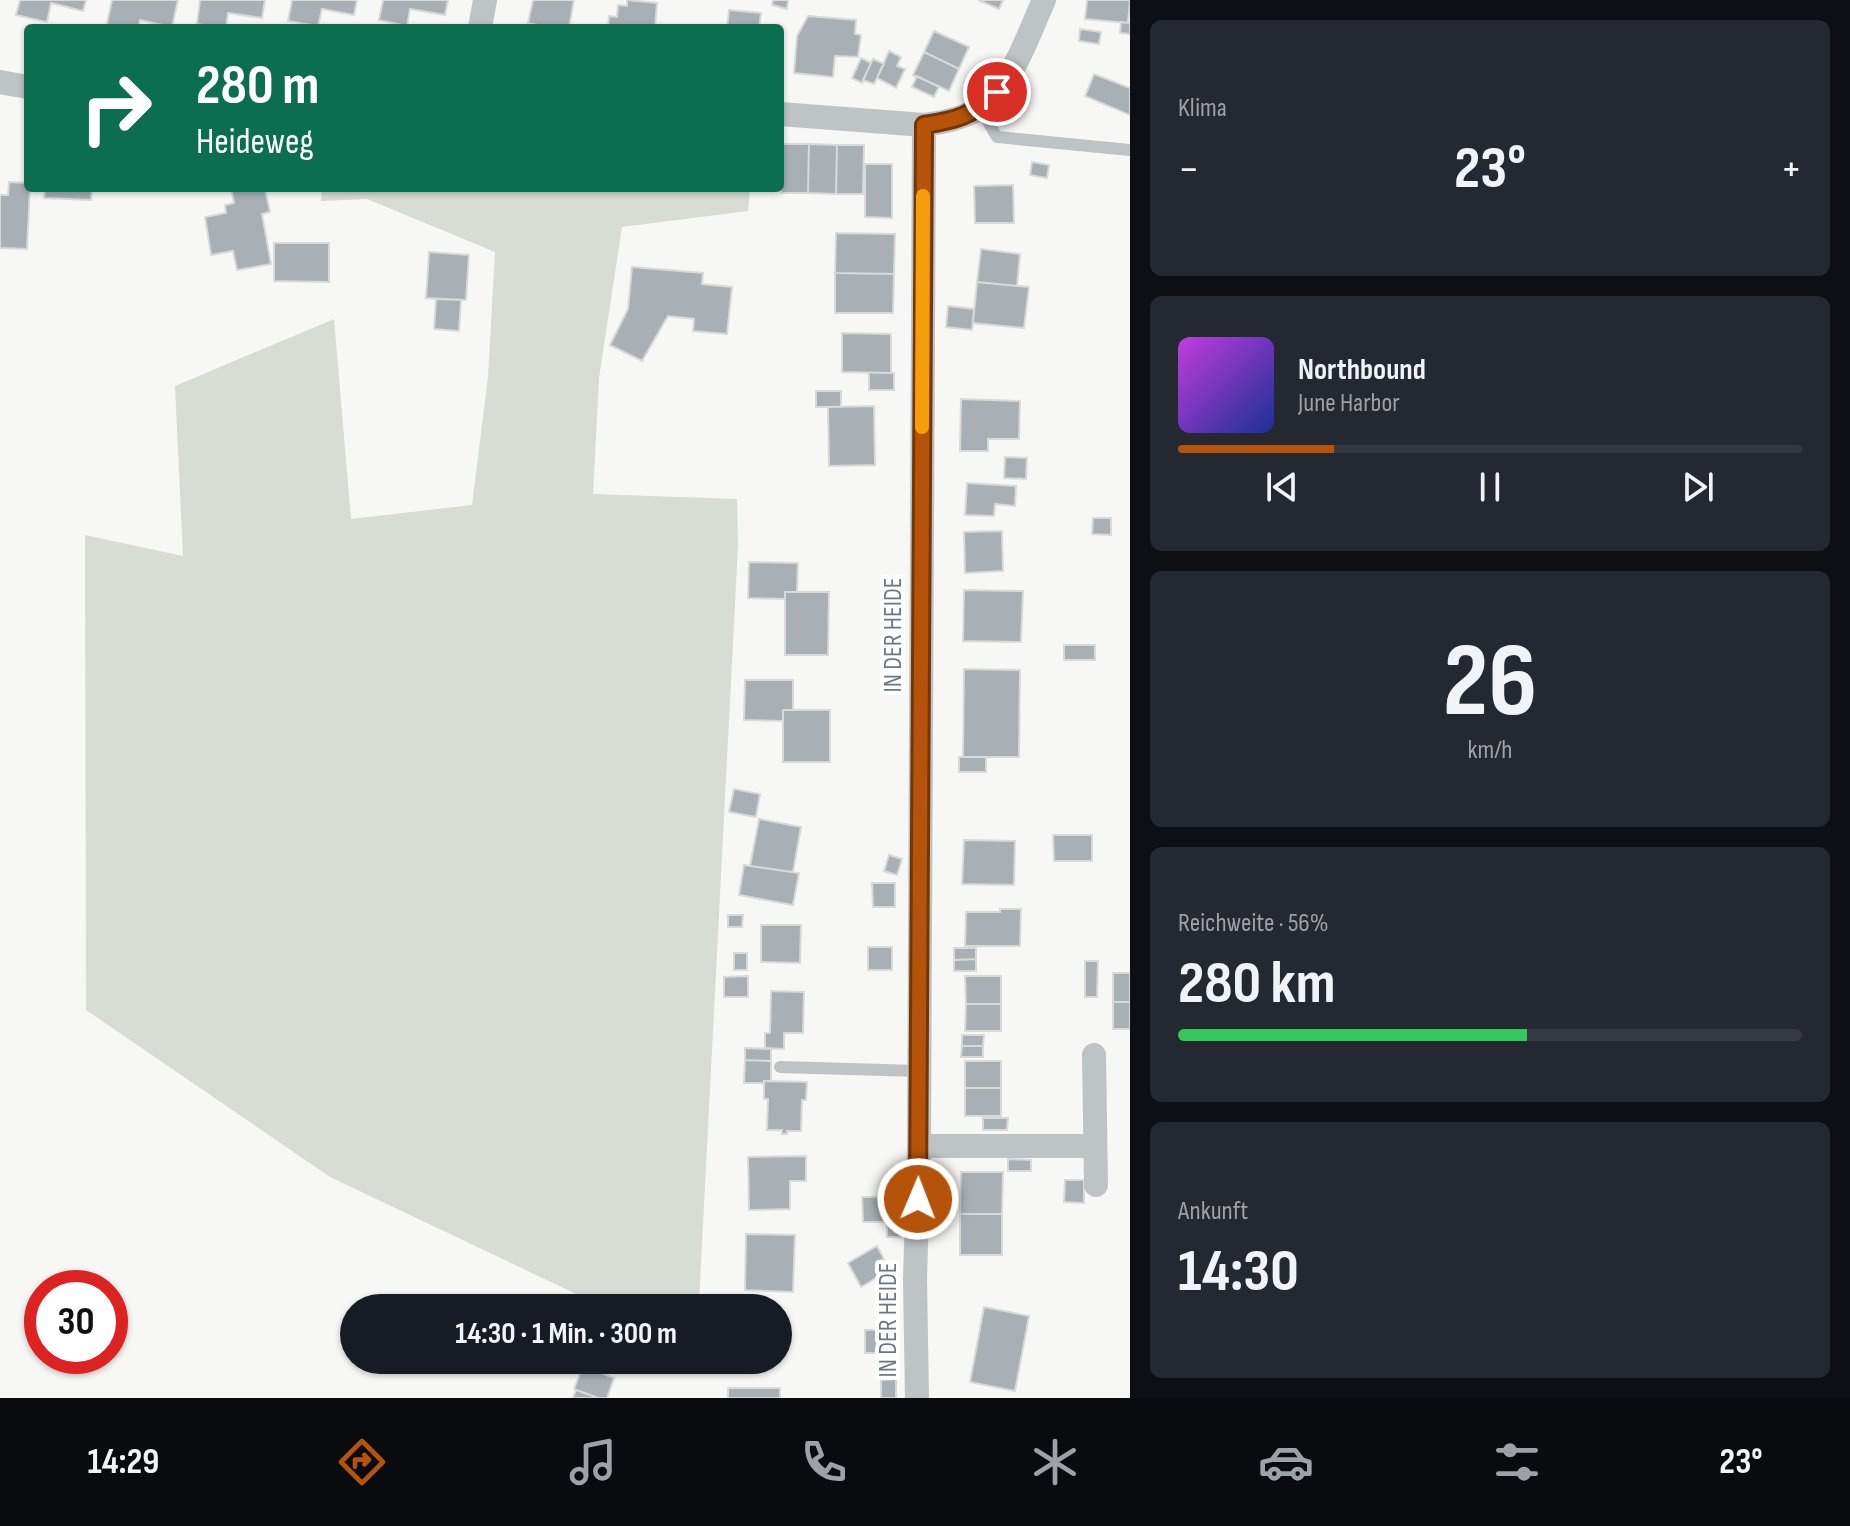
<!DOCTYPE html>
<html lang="de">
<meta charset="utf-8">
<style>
body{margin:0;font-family:"Sofia Sans Condensed",sans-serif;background:#242831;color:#f1f3f6;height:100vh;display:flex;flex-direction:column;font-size:30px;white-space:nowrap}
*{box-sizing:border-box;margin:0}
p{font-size:26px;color:#9ea1a6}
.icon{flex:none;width:44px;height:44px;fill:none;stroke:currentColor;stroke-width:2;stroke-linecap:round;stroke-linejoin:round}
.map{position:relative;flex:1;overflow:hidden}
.panel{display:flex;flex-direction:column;gap:20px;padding:20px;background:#0d0f14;width:720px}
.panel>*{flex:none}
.guide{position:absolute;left:24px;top:24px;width:760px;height:168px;border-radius:8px;box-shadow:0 2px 6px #0004;background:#0b6e4f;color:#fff;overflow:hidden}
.speed{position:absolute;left:24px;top:1270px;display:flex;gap:16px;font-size:40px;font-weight:700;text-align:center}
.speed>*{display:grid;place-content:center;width:104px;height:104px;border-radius:50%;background:#171b24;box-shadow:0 2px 6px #0004;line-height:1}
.speed .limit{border:12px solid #d22;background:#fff;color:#111}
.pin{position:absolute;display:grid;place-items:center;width:68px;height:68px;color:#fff;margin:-34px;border:4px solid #fff;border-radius:50%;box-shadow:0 2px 8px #0007}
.me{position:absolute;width:88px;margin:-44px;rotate:1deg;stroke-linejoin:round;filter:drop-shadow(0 0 6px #0008)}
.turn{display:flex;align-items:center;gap:28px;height:168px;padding:0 40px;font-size:36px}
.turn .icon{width:104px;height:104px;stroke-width:2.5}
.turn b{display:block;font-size:56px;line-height:68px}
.big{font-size:60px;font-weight:700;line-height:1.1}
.panel .tile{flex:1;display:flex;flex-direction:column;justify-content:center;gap:12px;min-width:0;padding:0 28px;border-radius:12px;background:#242831}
.panel .dial{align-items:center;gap:0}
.dial b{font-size:104px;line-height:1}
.song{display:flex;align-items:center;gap:24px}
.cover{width:96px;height:96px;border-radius:12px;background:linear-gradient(135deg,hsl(290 70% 55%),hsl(230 70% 35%))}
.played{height:8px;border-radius:4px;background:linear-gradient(90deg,#b45309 25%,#363941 25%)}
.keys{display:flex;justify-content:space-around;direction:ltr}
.heat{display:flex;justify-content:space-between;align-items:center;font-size:44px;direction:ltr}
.charge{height:12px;border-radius:6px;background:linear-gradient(90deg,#34c759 56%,#363941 0)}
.trip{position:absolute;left:340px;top:1294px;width:452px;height:80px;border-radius:40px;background:#171b24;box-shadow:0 2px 6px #0004;font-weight:700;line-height:80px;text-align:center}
.tabs{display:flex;height:128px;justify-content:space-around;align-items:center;background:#090b0e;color:#9ea1a6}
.tabs .icon{width:56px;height:56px}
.tabs .active{color:#b45309}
.tabs b{font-size:36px;color:#f1f3f6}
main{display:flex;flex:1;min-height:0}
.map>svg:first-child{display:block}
.green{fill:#d7dcd4}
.building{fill:#a8b0b5;stroke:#d9d9d7;stroke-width:2}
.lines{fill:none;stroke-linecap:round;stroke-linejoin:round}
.service{stroke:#bec3c6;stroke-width:12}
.minor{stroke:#bec3c6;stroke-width:24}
.route-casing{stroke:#753606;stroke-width:20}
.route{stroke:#b45309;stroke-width:14}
.slow{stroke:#f59e0b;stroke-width:14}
.labels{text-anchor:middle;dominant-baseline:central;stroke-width:8;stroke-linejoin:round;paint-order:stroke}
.street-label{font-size:26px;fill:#687884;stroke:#fff}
</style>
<main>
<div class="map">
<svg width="1130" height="1398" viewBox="0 0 1130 1398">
<rect width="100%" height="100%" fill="#f7f7f5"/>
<!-- green -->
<path class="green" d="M322,188H750L748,211L622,227L599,378L593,494L737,499L738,546L699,1302H593L330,1177L86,1010L85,535L183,556L175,386L334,319L351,519L472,505L488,377L495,252L367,199L321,201Z"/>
<!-- building -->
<path class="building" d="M20,0H86L83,11L51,3L47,22L16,15Z
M112,0H178L172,27L140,20L138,28H106Z
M200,0H265L262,18L228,13L226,28L197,24Z
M292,0H357L354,15L322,9L318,26L288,21Z
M383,0H448L445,15L410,9L407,26L379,20Z
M533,0H574L569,28H551L528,23Z
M627,0L657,3L655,28H608L609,16L617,17L618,5L627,6Z
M773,0H788L787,9L772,5Z
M978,0H1003L999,9Z
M1087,0H1130L1128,23L1085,19Z
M729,10L761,13L759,28H727Z
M808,16L856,20L855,34L861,35L858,57L835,56L833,77L794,73L797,36Z
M1121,22L1130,23V34L1120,33Z
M1080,29L1101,32L1099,44L1079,41Z
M934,31L969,47L959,69L924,52Z
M889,51L901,57L897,66L905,69L896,88L877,78Z
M924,52L959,69L949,91L913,75Z
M861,58L871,63L862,83L852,78Z
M873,59L884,64L874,84L863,80Z
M1094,74L1130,88V115L1085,96Z
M917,76L939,87L934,97L912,87Z
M782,144H809L808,193H781Z
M809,144L837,145L836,194L808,193Z
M837,145H864L863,194H836Z
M1032,162L1049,165L1047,178L1030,175Z
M865,164H892V218L865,217Z
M9,182L28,183V188H30L27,249L0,248V195H8Z
M1013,185L1014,223H975L974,186Z
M45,188H92L91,200L44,198Z
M231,188H265L270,212L262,214L271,264L237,270L233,251L211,255L205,217L226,213L225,205L234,203Z
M836,233L895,234L894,274L835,273Z
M274,243H329V282L274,281Z
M981,249L1020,254L1017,286L977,282Z
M429,252L469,255L466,300L426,298Z
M632,267L703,273L702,284L732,287L727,334L693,331L694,319L668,316L642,361L610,345L628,309Z
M835,273L894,274L893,313H835Z
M977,282L1029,287L1024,328L973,323Z
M436,299L461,300L459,331L434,329Z
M948,306L974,309L972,330L946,327Z
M842,333L891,334V373L842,372Z
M869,373H894V390H869Z
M816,391H841V407H816Z
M961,399L1020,401L1019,439H988V451H960Z
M874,406L875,465L829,466L828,407Z
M1005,457L1027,458L1026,479L1004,478Z
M967,483L1016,486L1015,506L995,504L994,516L965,515Z
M1093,518H1111V535L1092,534Z
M1002,531L1003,571L965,573L964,532Z
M749,562L798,563L797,592H785V599L748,598Z
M964,590L1023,591L1021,642L963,641Z
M785,592H829L828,655H785Z
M1064,645H1095V660H1064Z
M964,669L1020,670L1019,757H963Z
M745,680H793V710H783V721L744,720Z
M783,710H830V762H783Z
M959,757H986V772H959Z
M734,789L760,794L756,817L729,812Z
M759,819L801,827L793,872L750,866Z
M1053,835H1092V861H1054Z
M964,840L1015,841L1014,885L962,884Z
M889,855L902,859L897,875L884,871Z
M744,865L799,873L793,905L739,895Z
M872,883H895V907H873Z
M1000,909H1021L1020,946H965L966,912H1000Z
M728,915H743L742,927H728Z
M761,925H801L800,963L761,962Z
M868,947H892V970H868Z
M954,948H976V959L954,960Z
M734,953H747V970H734Z
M976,959V971H954V960Z
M1085,961H1098L1097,997H1085Z
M1113,973H1130V1002H1113Z
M748,976V997H724V977Z
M965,976H1001V1004H966Z
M771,991L804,992L803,1033H784V1049L765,1048V1033H770Z
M1113,1002H1130V1029H1113Z
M966,1004H1001V1031H965Z
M962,1035H984L983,1046H962Z
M962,1046H983V1057H961Z
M745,1048L771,1049V1061L745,1060Z
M745,1060L771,1061V1081H764V1083H744Z
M965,1061H1001V1088H965Z
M764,1081L807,1082L806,1100H802L801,1131H787V1134H782V1130H767L768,1099H764Z
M965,1088H1001V1116H965Z
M983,1118H1008L1007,1130H983Z
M806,1156V1181H790V1209L749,1210L748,1157Z
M1008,1159L1031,1160V1171H1008Z
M961,1172H1003L1002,1214H960Z
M1065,1180H1084V1203L1064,1202Z
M862,1197H888L889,1222H863Z
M960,1214H1002V1255H960Z
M887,1225H901V1237H887Z
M746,1234L795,1235L793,1292L745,1290Z
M877,1246L884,1259L878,1262L884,1273L861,1287L848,1263Z
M984,1307L1029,1316L1015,1391L970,1382Z
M778,1314H783L782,1340H778Z
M865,1330H882V1353H865Z
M731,1360H772V1369L730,1368Z
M583,1366L614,1378L607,1398H598L574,1389Z
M896,1379V1398H881V1380Z
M728,1388H780V1398H728Z
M576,1390L598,1398H573Z"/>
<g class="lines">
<!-- service -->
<path class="service" d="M980,108L997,137L1130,150
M780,1067L919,1071"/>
<!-- minor -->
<path class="minor" d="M480,28L485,0
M0,82L28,87
M780,114L924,125C942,123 960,119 977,110C1011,89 1028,35 1044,0
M1094,1055L1096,1185
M919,1146H1095
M917,1398L915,1279L919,1146L924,125"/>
</g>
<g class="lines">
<defs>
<path id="route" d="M918,1199L924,125C957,120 972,116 997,92"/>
</defs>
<!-- route casing -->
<use href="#route" class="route-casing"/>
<!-- route -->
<use href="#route" class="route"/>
<!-- slow -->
<path class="slow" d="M922,427L923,196"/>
</g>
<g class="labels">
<!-- street labels -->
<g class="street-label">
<text transform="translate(893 635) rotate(-90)">IN DER HEIDE</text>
<text transform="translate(888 1320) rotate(-90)">IN DER HEIDE</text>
</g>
</g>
</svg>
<div class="speed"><div class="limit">30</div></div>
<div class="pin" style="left:997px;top:92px;background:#d93025"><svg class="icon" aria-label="arrive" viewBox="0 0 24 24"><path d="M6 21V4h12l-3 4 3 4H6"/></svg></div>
<svg class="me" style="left:918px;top:1199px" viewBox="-20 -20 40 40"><circle r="17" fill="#b45309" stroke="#fff" stroke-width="3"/><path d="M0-11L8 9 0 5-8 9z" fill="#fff"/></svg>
<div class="trip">14:30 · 1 Min. · 300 m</div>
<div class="guide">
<div class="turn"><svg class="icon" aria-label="right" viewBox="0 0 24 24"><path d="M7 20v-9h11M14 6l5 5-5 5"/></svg><div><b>280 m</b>Heideweg</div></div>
</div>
</div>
<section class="panel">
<div class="tile"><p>Klima</p>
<div class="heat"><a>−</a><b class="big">23°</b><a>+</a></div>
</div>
<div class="tile">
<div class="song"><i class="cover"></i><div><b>Northbound</b><p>June Harbor</p></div></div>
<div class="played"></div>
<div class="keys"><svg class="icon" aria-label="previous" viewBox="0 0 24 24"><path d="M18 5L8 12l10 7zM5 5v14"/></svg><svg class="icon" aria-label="pause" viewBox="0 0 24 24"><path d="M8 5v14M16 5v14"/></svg><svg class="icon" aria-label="next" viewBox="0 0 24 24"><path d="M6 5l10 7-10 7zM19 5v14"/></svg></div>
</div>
<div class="tile dial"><b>26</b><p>km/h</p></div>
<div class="tile"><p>Reichweite · 56%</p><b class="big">280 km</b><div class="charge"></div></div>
<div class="tile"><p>Ankunft</p><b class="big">14:30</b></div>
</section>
</main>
<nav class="tabs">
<b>14:29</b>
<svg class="icon active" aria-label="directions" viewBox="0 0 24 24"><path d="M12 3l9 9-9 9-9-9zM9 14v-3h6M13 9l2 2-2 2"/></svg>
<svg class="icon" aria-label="music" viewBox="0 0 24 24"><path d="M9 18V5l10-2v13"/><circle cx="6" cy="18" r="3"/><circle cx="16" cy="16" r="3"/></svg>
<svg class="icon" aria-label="phone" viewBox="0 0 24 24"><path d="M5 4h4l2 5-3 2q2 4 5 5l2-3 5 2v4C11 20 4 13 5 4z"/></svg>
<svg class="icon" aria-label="climate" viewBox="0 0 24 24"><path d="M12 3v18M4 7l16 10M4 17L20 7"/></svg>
<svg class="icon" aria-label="car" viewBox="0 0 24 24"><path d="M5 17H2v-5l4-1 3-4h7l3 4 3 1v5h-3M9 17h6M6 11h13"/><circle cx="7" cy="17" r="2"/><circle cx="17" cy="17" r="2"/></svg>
<svg class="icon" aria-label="filters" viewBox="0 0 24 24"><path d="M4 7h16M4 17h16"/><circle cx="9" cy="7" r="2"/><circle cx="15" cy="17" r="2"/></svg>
<b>23°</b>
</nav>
